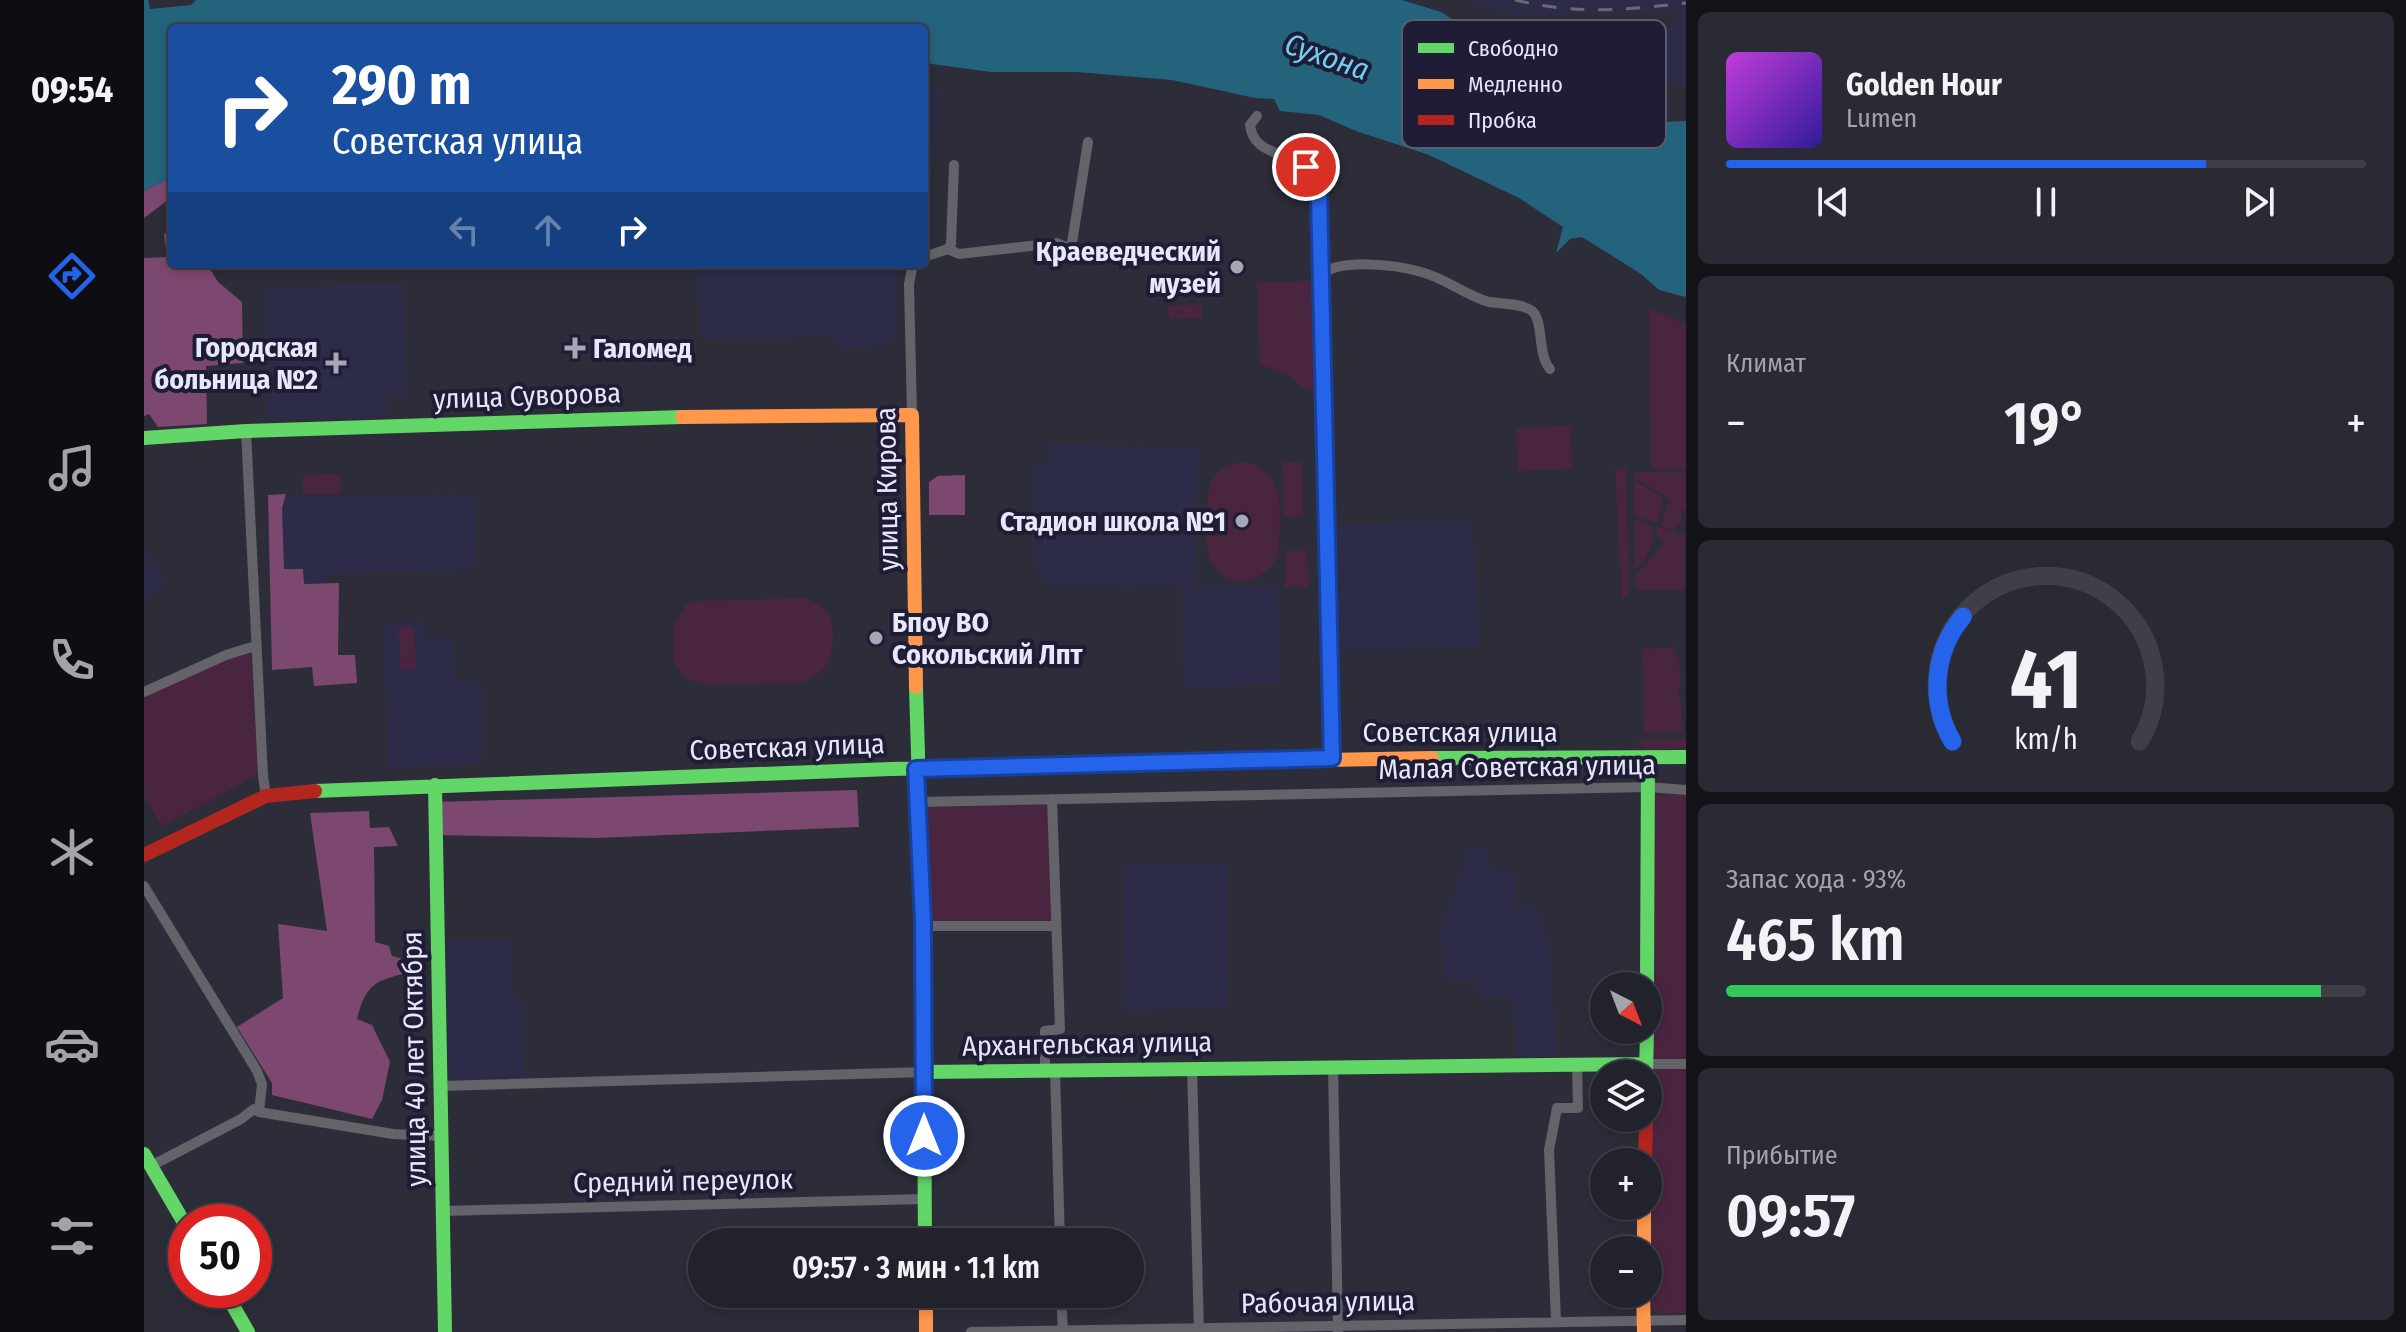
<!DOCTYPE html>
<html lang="ru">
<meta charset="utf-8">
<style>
body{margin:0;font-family:"Fira Sans Condensed",sans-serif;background:#2a2a34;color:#f1f3f6;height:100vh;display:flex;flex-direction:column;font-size:30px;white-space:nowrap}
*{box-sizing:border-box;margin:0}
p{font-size:26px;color:#a2a4a9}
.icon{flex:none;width:44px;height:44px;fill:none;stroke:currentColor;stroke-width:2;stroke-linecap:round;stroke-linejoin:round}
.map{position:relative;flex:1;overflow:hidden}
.side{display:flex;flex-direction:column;gap:12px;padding:12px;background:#131318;width:720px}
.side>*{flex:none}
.hud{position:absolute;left:24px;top:24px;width:760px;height:244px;border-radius:8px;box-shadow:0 4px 12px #0003,0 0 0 2px #3f3f48;background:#1a4fa0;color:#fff;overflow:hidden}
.needle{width:52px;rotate:138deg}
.fabs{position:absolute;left:1446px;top:972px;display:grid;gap:16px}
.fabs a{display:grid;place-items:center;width:72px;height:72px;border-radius:50%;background:#22222c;box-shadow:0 4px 12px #0003,0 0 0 2px #3f3f48;font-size:40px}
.speed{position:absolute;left:24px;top:1204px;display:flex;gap:16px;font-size:40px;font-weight:700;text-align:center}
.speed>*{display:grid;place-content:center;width:104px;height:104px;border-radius:50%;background:#22222c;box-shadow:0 4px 12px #0003,0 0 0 2px #3f3f48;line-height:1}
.speed .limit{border:12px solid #d22;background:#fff;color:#111}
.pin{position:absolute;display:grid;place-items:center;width:68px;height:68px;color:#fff;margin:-34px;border:4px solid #fff;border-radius:50%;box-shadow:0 2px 8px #0007}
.me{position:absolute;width:88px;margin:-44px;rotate:0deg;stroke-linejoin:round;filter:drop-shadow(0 0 6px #0008)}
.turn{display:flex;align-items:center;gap:28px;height:168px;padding:0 32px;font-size:36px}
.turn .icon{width:104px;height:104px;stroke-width:2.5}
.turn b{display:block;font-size:56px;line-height:68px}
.lanes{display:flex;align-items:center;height:76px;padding:0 32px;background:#0003;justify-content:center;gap:40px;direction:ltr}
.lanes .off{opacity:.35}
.big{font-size:60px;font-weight:600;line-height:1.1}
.side .tile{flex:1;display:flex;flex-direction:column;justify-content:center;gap:12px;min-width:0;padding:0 28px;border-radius:12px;background:#2a2a34}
.side .dial{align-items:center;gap:0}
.dial svg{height:208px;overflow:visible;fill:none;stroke:#3f3f48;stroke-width:7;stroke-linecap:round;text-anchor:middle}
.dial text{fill:#f1f3f6;stroke:none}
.song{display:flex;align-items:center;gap:24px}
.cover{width:96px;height:96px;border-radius:12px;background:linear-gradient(135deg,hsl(290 70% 55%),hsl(250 70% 35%))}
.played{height:8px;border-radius:4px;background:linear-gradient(90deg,#2563eb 75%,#3f3f48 75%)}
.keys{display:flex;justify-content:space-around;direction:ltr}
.heat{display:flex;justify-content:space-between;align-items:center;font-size:44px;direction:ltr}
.charge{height:12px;border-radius:6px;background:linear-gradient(90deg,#34c759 93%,#3f3f48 0)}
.trip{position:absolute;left:544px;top:1228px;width:456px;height:80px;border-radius:40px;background:#22222c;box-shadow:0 4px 12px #0003,0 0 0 2px #3f3f48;font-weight:600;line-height:80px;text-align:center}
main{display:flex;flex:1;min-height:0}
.tabs{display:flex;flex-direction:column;width:144px;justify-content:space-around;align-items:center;background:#0e0e12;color:#a2a4a9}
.tabs .icon{width:56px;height:56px}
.tabs .selected{color:#2563eb}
.tabs b{font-size:36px;color:#f1f3f6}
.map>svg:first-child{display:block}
.built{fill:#2c2c49}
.green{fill:#492540}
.forest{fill:#7d486f}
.water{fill:#23637c}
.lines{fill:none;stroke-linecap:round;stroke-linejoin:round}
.street{stroke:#64636a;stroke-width:10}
.fast{stroke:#63d668;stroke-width:14}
.slow{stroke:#ff974d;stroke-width:14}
.jam{stroke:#b3261e;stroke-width:14}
.rail{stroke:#696971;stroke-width:3;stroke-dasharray:14 14;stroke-linecap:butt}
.route-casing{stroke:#184099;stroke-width:20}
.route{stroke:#2563eb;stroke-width:14}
.poi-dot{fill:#a5a6b6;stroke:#1e1d35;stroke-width:3}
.labels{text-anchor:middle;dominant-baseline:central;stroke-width:8;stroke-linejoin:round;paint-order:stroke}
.poi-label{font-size:28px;font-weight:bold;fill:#e6e7f8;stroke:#1e1d35;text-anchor:end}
.street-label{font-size:28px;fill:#e6e7f8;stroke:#1e1d35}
.water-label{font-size:30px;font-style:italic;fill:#71cef5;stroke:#1e1d35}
.key{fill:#1e1d35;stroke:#5a5a70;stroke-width:2}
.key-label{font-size:22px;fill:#e6e7f8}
</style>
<main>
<nav class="tabs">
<b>09:54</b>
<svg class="icon selected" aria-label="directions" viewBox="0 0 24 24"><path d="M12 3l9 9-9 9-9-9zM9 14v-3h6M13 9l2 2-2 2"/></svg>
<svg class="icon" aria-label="music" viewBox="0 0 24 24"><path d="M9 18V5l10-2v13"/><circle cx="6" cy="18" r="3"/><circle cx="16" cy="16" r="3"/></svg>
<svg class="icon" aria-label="phone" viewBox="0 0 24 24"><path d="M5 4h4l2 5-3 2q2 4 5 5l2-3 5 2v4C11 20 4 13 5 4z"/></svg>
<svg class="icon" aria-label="climate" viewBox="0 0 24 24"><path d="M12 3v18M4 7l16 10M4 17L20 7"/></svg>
<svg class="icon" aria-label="car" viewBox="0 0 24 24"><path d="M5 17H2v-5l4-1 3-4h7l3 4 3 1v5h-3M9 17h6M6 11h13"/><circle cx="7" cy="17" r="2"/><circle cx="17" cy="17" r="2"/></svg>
<svg class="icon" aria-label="filters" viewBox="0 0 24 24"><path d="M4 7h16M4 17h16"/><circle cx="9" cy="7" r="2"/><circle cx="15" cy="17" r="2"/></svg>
</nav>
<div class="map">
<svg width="1542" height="1332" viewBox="0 0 1542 1332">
<rect width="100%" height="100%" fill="#2d2d3a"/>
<!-- built -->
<path class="built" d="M1323,0H1542V87L1494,68L1540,11L1371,16Z
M780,92H797L780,236Z
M551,264H754L751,327L747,344L695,349L693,337L558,339Z
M259,283L262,395H242V416L123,420L121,288Z
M905,444L1055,448L1050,586L1133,587L1137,683L1039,689L1037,586L902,585L891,565L889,468L903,461Z
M330,494L332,569L182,574L181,584H134L129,496Z
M1328,520L1336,646L1196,650L1192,525Z
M0,546L23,584L0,599Z
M280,622L281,639L309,638L310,682L338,683V764L245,767L239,623Z
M1326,847H1344L1347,870L1371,874L1372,905L1392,904L1405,944L1413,1056L1374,1057L1367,996L1334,998L1333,979L1300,981L1297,929Z
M1083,863L1085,1007L982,1011L980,864Z
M301,940H368L369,996H378L379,1077L304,1080Z"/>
<!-- green -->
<path class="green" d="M1175,277L1178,394L1157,387L1148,377L1116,364L1113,283L1159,281Z
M1057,304L1058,318L1025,319L1024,306Z
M1505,308L1542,324V469H1507Z
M1427,426L1428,469L1373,471L1372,428Z
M1098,462C1144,469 1135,516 1135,551C1127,580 1089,594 1069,565C1062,554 1063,541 1063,529C1063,498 1059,468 1098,462Z
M1139,462H1158L1159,516L1140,517Z
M1482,468L1485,596L1478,597L1471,469Z
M1490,472H1542V511L1537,508L1538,521L1530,530L1517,525L1525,502L1530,503L1517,493L1489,477Z
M196,474L197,494L159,495V475Z
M1490,480L1519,498L1513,523L1490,516Z
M1491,520L1507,526C1512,543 1503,559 1491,569Z
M1514,527L1541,535L1540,590H1492L1491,575L1519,545L1512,532Z
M1141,551H1163L1165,587H1141Z
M663,598C670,602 678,606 684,613C689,620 689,628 689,637C688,662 679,677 654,683L561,685L542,679L529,660L530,624L542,605L553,601Z
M270,626L272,669L257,670L254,627Z
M1531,647L1532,658L1535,656L1537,687L1533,692L1536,696L1539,732L1500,733L1499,649Z
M107,652L114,775L18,826L0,796V695L83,657Z
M1495,739H1542V748L1503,749L1496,744Z
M1509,795H1542V1061H1508Z
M905,805L908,924L784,922L778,807Z
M1512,1068L1542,1069V1313L1513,1314L1507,1307V1072Z"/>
<!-- forest -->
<path class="forest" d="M28,177V197L0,218V191Z
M28,229V264H63L74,282L98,302L99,363L62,366L63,424L14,427L5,414L0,416V258L23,257L20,234Z
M821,475V515H785V482L794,476Z
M142,494L138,508L140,569H159L160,584L195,583L194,655H211L213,683L170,686L168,667L128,670L124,495Z
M713,790L715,827L453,838L292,835L291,802Z
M225,811L226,828L245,827L254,846L230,847L231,942L245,946L248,956L273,963L268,972C233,980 222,982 213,1019L228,1025L246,1062L238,1100L228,1119L128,1095V1083L93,1027L139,998L134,924L183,931L166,813Z"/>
<!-- water -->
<path class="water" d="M0,0H4L6,9L47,5L52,0H1258L1297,12L1326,31L1375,48L1450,85L1477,94L1499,105L1518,122L1542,121V297L1515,290L1497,274L1438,237L1426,239L1412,253L1419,227L1375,198L1285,155L1212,131L1175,115L1136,111L1130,99L1111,98L1028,80L933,72H847L788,64L780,59V28H28V177L0,191Z"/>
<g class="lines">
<!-- street -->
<path class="street" d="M1113,116L1106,125C1111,165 1163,143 1175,193L1188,758
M804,249L815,254L913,243L927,249L944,142
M804,249L807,244L810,165
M780,257L804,249
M1175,277C1192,257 1253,265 1277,272C1301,278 1321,295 1345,302C1357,304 1378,303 1388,311C1400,321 1393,354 1406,369
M768,415L765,284L769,264
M102,431L119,776L122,796
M0,692L82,655L111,646
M774,802L1504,787L1542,790
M0,886L113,1071L118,1084L115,1112L110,1109L97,1119L7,1166
M779,926H912
M1502,1064H1542
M1189,1066L1194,1332
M1048,1067L1055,1332
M901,1071V1031L916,1029L908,799
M911,1071L916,1242
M297,1086L780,1072
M115,1112L249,1134L298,1136
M299,1211L780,1199
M917,1294L919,1332
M1412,1321L1405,1150L1413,1108H1434L1433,1063
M827,1332L1542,1320"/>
<!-- fast -->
<path class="fast" d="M0,438L102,431L538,417
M772,687L779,921L781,1242
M1288,758L1542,757
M291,785L301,1332
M171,791L747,769L1008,763
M1503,986L1504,758
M780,1072L1502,1064
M1502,1074L1503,1030
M0,1154L42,1226
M80,1290L104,1332"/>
<!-- slow -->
<path class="slow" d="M538,417L768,415L772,687
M1008,763L1288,758
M1500,1206V1250
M782,1294V1332
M1499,1294L1500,1332"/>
<!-- jam -->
<path class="jam" d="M0,855L122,796L171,791
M1501,1162L1502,1118"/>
<!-- rail -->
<path class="rail" d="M1371,0C1435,15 1478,10 1542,3"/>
</g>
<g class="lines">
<defs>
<path id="route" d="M780,1136L779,921L772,769L1188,758L1175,193L1169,176L1162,167"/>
</defs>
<!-- route casing -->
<use href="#route" class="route-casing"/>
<!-- route -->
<use href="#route" class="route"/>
</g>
<!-- markers -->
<g class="poi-dot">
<circle cx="1093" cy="267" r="8"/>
<path d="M427 336h8v8h8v8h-8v8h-8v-8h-8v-8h8z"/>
<path d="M188 351h8v8h8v8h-8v8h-8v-8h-8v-8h8z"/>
<circle cx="1098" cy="521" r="8"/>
<circle cx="732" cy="638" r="8"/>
</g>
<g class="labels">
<!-- poi labels -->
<g class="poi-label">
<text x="1077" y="251">Краеведческий<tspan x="1077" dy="32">музей</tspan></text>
<text x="174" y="347">Городская<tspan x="174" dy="32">больница №2</tspan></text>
<text x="449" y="348" text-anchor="start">Галомед</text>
<text x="1082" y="521">Стадион школа №1</text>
<text x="748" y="622" text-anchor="start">Бпоу ВО<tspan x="748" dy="32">Сокольский Лпт</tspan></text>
</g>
<!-- street labels -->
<g class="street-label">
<text transform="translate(383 396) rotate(-2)">улица Суворова</text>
<text transform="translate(743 489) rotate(-91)">улица Кирова</text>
<text x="1316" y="732">Советская улица</text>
<text transform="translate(643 747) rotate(-2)">Советская улица</text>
<text transform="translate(1373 767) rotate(-1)">Малая Советская улица</text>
<text transform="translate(943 1044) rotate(-1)">Архангельская улица</text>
<text transform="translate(270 1059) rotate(-91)">улица 40 лет Октября</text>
<text transform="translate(539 1181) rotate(-1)">Средний переулок</text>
<text transform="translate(1184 1302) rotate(-1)">Рабочая улица</text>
</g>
<!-- water labels -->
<g class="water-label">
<text transform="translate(1183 57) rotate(19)">Сухона</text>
</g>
</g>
<!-- legend -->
<rect x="1258" y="20" width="264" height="128" rx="12" class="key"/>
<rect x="1274" y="43" width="36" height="10" fill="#63d668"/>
<rect x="1274" y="79" width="36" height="10" fill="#ff974d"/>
<rect x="1274" y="115" width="36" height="10" fill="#b3261e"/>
<g class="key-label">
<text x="1324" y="56">Свободно</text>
<text x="1324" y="92">Медленно</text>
<text x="1324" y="128">Пробка</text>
</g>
</svg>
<div class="fabs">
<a><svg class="needle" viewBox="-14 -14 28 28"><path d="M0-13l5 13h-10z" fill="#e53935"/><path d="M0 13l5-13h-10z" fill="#a2a4a9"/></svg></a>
<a><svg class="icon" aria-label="layers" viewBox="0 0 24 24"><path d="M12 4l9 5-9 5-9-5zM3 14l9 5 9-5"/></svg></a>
<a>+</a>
<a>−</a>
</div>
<div class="speed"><div class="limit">50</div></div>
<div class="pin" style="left:1162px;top:167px;background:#d93025"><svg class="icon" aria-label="arrive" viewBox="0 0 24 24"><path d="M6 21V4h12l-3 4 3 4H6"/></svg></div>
<svg class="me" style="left:780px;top:1136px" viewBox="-20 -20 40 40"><circle r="17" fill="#2563eb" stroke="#fff" stroke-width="3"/><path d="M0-11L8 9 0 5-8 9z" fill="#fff"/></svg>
<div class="trip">09:57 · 3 мин · 1.1 km</div>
<div class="hud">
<div class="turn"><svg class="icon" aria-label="right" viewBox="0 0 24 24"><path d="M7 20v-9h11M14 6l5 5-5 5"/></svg><div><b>290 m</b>Советская улица</div></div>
<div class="lanes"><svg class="icon off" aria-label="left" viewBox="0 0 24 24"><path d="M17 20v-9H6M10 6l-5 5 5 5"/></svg><svg class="icon off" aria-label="ahead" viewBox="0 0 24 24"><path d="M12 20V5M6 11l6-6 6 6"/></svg><svg class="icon" aria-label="right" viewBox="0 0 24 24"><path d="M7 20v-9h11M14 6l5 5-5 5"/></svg></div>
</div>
</div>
<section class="side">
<div class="tile">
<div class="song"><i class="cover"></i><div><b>Golden Hour</b><p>Lumen</p></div></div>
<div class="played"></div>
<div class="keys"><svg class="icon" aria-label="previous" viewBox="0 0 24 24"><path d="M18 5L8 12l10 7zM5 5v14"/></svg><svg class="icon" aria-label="pause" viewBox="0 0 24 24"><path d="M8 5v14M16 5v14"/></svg><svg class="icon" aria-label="next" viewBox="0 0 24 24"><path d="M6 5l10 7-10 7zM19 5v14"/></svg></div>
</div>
<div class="tile"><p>Климат</p>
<div class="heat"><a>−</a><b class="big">19°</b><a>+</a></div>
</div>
<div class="tile dial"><svg viewBox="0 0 100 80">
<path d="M14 69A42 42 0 1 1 86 69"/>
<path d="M14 69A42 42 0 0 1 18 21" stroke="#2563eb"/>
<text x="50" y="56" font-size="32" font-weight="700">41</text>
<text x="50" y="72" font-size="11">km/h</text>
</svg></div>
<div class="tile"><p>Запас хода · 93%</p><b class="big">465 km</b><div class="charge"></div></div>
<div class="tile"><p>Прибытие</p><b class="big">09:57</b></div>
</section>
</main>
